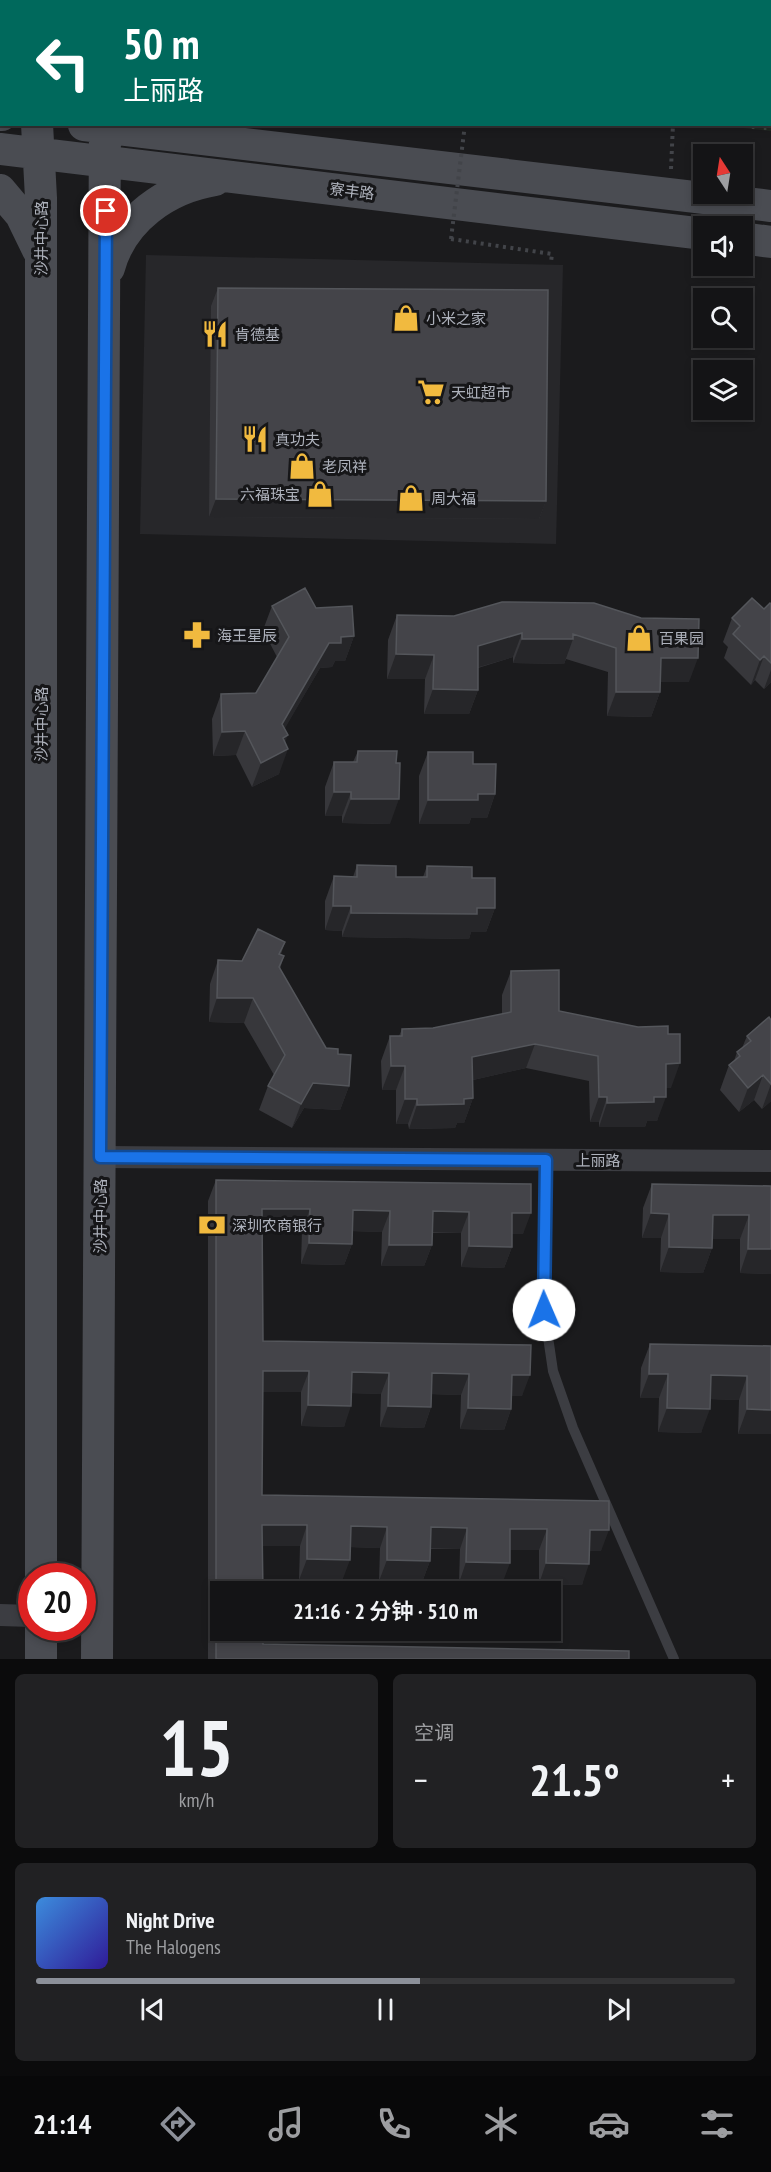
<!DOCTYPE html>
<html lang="zh">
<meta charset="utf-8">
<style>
body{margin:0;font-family:"PT Sans Narrow","Noto Sans SC",sans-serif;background:#212123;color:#f1f3f6;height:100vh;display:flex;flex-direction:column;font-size:22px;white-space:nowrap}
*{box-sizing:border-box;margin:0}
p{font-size:20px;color:#9d9ea1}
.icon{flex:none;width:33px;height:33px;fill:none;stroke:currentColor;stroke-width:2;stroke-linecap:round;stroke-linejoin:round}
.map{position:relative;height:1659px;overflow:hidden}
.sheet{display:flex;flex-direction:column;gap:15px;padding:15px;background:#0b0b0c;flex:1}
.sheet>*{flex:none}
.banner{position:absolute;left:0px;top:0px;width:771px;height:126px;box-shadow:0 3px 9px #0003,0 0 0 2px #333335;background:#00695c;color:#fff;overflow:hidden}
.needle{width:39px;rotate:348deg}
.fabs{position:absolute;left:693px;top:144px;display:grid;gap:12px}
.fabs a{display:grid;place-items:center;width:60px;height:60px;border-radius:0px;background:#141416;box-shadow:0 3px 9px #0003,0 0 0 2px #333335;font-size:30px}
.speed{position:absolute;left:18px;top:1563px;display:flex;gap:12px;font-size:30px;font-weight:700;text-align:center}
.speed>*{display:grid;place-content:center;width:78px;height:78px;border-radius:50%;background:#141416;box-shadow:0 3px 9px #0003,0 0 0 2px #333335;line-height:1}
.speed .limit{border:9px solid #d22;background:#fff;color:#111}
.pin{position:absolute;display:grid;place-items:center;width:51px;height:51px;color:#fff;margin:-26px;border:3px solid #fff;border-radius:50%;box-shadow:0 2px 6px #0007}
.me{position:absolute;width:66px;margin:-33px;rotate:359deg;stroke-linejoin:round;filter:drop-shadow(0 0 4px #0008)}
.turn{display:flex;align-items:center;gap:21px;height:126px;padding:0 24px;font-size:27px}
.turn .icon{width:78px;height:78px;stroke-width:2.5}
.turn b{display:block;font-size:42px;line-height:51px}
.big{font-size:45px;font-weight:600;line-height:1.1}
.sheet .card{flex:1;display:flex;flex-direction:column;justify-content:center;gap:9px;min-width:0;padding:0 21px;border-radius:9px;background:#212123}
.sheet .dial{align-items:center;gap:0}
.dial b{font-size:78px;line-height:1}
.song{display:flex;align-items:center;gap:18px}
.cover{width:72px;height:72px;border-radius:9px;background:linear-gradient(135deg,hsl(210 70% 55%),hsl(250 70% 35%))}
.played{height:6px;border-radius:3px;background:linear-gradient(90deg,#8c9099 55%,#333335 55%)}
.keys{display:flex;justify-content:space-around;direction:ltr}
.heat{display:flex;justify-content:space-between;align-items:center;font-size:33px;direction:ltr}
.sheet .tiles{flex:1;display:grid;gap:15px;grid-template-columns:1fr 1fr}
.card:last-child{grid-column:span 2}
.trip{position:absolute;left:210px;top:1581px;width:351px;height:60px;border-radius:0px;background:#141416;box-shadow:0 3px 9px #0003,0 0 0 2px #333335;font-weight:600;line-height:60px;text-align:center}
.tab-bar{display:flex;height:96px;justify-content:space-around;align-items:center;background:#080809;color:#9d9ea1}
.tab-bar .icon{width:42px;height:42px}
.tab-bar .active{color:#8c9099}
.tab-bar b{font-size:27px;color:#f1f3f6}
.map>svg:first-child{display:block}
.built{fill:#27272a}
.park{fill:url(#park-dots)}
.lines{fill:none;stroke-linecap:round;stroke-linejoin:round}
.path{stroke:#424449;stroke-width:4;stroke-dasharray:3 4.5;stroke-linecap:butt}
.lane{stroke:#3c3d42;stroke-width:10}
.street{stroke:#3c3d42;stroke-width:22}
.secondary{stroke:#4a4c52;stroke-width:32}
.path-bridge{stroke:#424449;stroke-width:4;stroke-dasharray:3 4.5;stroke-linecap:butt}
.wall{fill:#37373b}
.shaded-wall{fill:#262629}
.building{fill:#444449;stroke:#54565b;stroke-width:1.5}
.route-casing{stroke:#114b97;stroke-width:15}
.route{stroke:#1a73e8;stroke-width:10}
.labels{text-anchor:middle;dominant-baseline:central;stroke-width:6;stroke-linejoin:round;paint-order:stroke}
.street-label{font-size:15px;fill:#aeb2bc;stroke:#161618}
.poi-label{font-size:15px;fill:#aeb2bc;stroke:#161618;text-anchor:start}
</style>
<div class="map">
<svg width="771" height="1659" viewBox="0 0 771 1659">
<defs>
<pattern id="park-dots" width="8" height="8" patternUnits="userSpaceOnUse" patternTransform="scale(1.5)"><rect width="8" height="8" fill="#212922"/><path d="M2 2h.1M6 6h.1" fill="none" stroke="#3f4640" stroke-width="1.8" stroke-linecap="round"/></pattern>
</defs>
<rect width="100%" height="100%" fill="#1b1b1d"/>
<!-- built -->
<path class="built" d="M146,255L563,265L556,544L140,534Z"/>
<!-- park -->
<path class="park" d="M375,0H771V131L716,125L770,124V2L374,1Z"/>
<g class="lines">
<!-- path -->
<path class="path" d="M448,0V2
M617,0L619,2
M451,2L454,0
M394,127V124
M671,169L673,124
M451,239L552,254L551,262"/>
<!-- lane -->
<path class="lane" d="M546,1160L544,1310L553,1371L573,1428L674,1659"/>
<!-- street -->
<path class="street" d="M101,1157L771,1161
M0,1615L32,1616"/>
<!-- secondary -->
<path class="secondary" d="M19,0L20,2
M87,0L88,2
M0,55L2,53
M0,115H2
M37,124L41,198V1576
M84,125L771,206
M0,149L704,234
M0,190L21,215L38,250
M742,238L771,242
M109,268C122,219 167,188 215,180
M41,1628V1659
M97,1659L105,124"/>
<!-- path-bridge -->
<path class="path-bridge" d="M451,239L465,124"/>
</g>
<!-- wall -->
<path class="wall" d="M218,288L546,501L539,519L209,517L211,306Z
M594,603L689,682H660V692L651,717L607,716L608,672L566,659L564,664L513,663V657L478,668V690L469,714H424L425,679H387L388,640L397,615L454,616Z
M771,604V682L764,689L755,680L751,685L724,658L728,647L723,642L732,618L764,609Z
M272,606L316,608L354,636L345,661H335L332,667L320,668L284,729L285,743L279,774L252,787L236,755L213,756L212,719L221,694L256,693L277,657L263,630Z
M358,751L390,824L342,823V816H325V787L334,762H353Z
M428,752L473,764L495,794L487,818H471L469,824H419V776Z
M357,865L396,877H423L427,866L472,878L495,908L486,932H471L469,939L342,937V931L325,930V901L334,876L353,877Z
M285,942L281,954L284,956L280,969L326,1048L338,1054L349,1086L340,1110L304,1108L292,1128L259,1110L268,1086L274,1075L244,1023L209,1022L210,984L218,960L242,961Z
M511,971L559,1011L671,1088H666L657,1121H647L645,1127H599V1122H590L589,1081L526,1068L473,1080V1098L464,1123H457L455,1128L409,1129L408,1124H396V1090H382L381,1061L390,1036H399L402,1029L433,1028L502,1014V995Z
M771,1020V1101L762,1109L754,1100L739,1112L720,1090L729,1065L734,1061L737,1052L742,1048L747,1036Z
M216,1180L531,1184L523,1234H512V1247L504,1268L461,1267V1233H432V1245L424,1266H381L382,1232L352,1231V1244L344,1265L301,1264L302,1230H262L263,1341L531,1345L522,1396H511V1409L504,1430L460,1429L461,1395L431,1394V1407L424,1428L380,1427L381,1394L352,1393L344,1427L301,1426V1392H263L262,1495L609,1501L601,1551H590L582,1585L539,1584V1550H510L502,1584L459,1583L460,1549H430V1561L422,1582L379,1581L380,1548L350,1547L342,1581L299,1580L300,1546H262L263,1644L629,1659H208V1201Z
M652,1184L771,1186V1274L740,1273V1239H712V1248L703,1273L660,1272L661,1238H642L643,1208Z
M650,1344L771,1346V1434H738L739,1400L710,1399L701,1433L658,1432L659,1398H640L641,1368Z"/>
<!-- shaded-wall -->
<path class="shaded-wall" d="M216,499L546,501L539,519L209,517Z
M522,633L513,657L469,670L478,646Z
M354,636L345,661H335L332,667L320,668L273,749L282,724L329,643L341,637Z
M522,639H573L564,664L513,663Z
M396,654L434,655L425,679H387Z
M764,656L755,680L751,685L760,660Z
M661,658H698L689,682H652Z
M771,670V682L764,689Z
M433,689L478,690L469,714H424Z
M616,692H660L651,717L607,716Z
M245,731L236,755L213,756L222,732Z
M288,735L281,753L288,749L279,774L252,787L261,763L283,738Z
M334,792H351L342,816H325Z
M478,794H495L487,818H471L469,824H419L428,800Z
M351,799H399L390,824L342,823Z
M333,906H351L342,931L325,930Z
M477,908H495L486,932H471L469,939L342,937L351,913Z
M217,998H253L244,1023L209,1022Z
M535,1044L526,1068L464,1082L472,1057Z
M680,1063L671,1088H657L666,1064Z
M391,1066H405L396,1090H382Z
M763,1075L754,1100L739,1112L748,1088Z
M313,1083L349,1086L340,1110L304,1108L292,1128L301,1104Z
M771,1084V1101L762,1109Z
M599,1097H607L599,1122H590Z
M654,1097H666L657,1121H647L645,1127H599L607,1103Z
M473,1098L464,1123H457L455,1128L409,1129L417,1105L464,1099Z
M405,1099H417L408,1124H396Z
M262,1209H310L302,1230H255Z
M353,1210L390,1211L382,1232L345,1231Z
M433,1211L469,1212L461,1233L425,1232Z
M512,1213H531L523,1234H505Z
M651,1213L669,1214L661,1238H642Z
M713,1215H749L740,1239H704Z
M309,1243L352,1244L344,1265L301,1264Z
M389,1245H432L424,1266H381Z
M469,1246L512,1247L504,1268L461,1267Z
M669,1247L712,1248L703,1273L660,1272Z
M748,1249H771V1274L740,1273Z
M263,1371H309L301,1392H255Z
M352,1372L389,1373L381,1394L345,1393Z
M432,1373L469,1374L461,1395L424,1394Z
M649,1374H668L659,1398H640Z
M512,1375H530L522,1396H504Z
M711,1375L747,1376L739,1400L702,1399Z
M308,1405L351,1406L344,1427L301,1426Z
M388,1406L431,1407L424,1428L380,1427Z
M468,1408L511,1409L504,1430L460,1429Z
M667,1408L710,1409L701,1433L658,1432Z
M747,1409L771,1410V1434H738Z
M262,1525H307L300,1546H255Z
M351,1526L387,1527L380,1548L343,1547Z
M431,1527L467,1528L460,1549L423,1548Z
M510,1529H547L539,1550H503Z
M590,1530H609L601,1551H583Z
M307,1559L350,1560L342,1581L299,1580Z
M387,1560L430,1561L422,1582L379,1581Z
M466,1562L510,1563L502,1584L459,1583Z
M546,1563L589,1564L582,1585L539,1584Z"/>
<!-- building -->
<path class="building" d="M218,288L548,290L546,501L216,499Z
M305,588L316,608L352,606L354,636L341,637V643H329L282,724L288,735L283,738L288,749L261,763L245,731L222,732L221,694L256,693L289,637L272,606Z
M752,598L764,609L770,603L771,604V663L764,656L760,660L733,634L740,626L732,618Z
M502,602L594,603L641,618L699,619L698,658H661L660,692H616V648L573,634V639H522V633L478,646V690L433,689L434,655L396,654L397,615L454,616Z
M358,751H397L396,763H400L399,799H351V792H334V762H357Z
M428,752H473V764H496L495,794H478V800H428Z
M357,865L396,866V877H427V866L472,867V878H495V908H477V914L351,913V906H333L334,876L357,877Z
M258,929L285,942L279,954L284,956L279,967L326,1048L338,1049V1054L351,1055L349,1086L313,1083L301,1104L268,1086L285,1055L253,998H217L218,960L242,961Z
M559,970V1011L638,1027L668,1026V1034H680V1063L666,1064V1097H654V1102L607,1103V1097H599L598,1056L535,1044L472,1057L473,1098L464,1099V1104L417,1105V1099H405V1066H391L390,1036H402V1029L433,1028L511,1012V971Z
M769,1017L771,1020V1084L763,1075L748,1088L729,1065L740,1056L737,1052L751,1041L747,1036Z
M216,1180L531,1184V1213H512V1247L469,1246V1212L433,1211L432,1245H389L390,1211L353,1210L352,1244L309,1243L310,1209H262L263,1341L531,1345L530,1375H512L511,1409L468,1408L469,1374L432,1373L431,1407L388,1406L389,1373L352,1372L351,1406L308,1405L309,1371H263L262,1495L609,1501V1530H590L589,1564L546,1563L547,1529H510V1563L466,1562L467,1528L431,1527L430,1561L387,1560V1527L351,1526L350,1560L307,1559V1525H262L263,1592H220V1630H263V1644L629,1651V1659H216Z
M652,1184L771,1186V1249H748L749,1215H713L712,1248L669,1247V1214L651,1213Z
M650,1344L771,1346V1410L747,1409V1376L711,1375L710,1409L667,1408L668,1374H649Z"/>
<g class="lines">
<defs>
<path id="route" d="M106,211L100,1157L546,1160L544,1310"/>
</defs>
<!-- route casing -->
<use href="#route" class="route-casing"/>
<!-- route -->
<use href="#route" class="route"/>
</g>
<!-- icons -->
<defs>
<symbol id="shop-bare" viewBox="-9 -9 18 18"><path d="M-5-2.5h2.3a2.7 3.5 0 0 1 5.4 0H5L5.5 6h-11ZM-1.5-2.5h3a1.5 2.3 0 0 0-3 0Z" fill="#f1ba3f" stroke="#161618" stroke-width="2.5" paint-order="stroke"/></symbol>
<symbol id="restaurant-bare" viewBox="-9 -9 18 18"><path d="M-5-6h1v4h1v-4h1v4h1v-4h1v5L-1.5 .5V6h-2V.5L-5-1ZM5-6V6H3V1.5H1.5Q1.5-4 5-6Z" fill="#f1ba3f" stroke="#161618" stroke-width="2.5" paint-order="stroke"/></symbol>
<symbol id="supermarket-bare" viewBox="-9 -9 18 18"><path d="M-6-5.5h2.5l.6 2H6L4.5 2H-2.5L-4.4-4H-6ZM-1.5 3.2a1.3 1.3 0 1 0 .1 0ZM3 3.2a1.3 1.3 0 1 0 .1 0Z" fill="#f1ba3f" stroke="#161618" stroke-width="2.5" paint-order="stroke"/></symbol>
<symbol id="pharmacy-bare" viewBox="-9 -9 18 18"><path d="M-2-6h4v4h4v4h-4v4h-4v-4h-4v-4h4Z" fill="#f1ba3f" stroke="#161618" stroke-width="2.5" paint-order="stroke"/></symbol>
<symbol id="bank-bare" viewBox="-9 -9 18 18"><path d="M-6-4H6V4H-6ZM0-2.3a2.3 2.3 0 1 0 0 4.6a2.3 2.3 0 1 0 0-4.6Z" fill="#f1ba3f" stroke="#161618" stroke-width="2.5" paint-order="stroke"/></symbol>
</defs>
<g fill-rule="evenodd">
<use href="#shop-bare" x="387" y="299" width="38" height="38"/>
<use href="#restaurant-bare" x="196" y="315" width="38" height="38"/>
<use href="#supermarket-bare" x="412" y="373" width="38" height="38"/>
<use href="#restaurant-bare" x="236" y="420" width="38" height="38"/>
<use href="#shop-bare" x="283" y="447" width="38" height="38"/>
<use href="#shop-bare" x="301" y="475" width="38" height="38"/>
<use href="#shop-bare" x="392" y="479" width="38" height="38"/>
<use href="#pharmacy-bare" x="178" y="616" width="38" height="38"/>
<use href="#shop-bare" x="620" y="619" width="38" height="38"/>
<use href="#bank-bare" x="193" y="1206" width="38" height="38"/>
</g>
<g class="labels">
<!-- street labels -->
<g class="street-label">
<text transform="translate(352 191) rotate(7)">寮丰路</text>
<text transform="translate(41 238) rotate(-90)">沙井中心路</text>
<text transform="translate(41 724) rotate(-90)">沙井中心路</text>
<text x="598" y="1160">上丽路</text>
<text transform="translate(100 1216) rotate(-90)">沙井中心路</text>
</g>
<!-- poi labels -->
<g class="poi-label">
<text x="426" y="318">小米之家</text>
<text x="235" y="334">肯德基</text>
<text x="451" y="392">天虹超市</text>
<text x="275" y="439">真功夫</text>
<text x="322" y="466">老凤祥</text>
<text x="300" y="494" text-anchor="end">六福珠宝</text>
<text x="431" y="498">周大福</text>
<text x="217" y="635">海王星辰</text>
<text x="659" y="638">百果园</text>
<text x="232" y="1225">深圳农商银行</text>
</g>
</g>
</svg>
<div class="fabs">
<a><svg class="needle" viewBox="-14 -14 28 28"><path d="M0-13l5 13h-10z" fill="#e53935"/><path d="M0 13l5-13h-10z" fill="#9d9ea1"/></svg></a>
<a><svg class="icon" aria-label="sound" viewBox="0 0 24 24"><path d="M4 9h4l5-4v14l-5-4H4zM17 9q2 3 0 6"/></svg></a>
<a><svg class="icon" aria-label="search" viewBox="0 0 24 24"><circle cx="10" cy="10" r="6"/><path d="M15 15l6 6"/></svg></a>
<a><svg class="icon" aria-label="layers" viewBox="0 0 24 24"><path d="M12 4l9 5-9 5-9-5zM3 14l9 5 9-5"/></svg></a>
</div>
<div class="speed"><div class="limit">20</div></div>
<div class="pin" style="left:106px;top:211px;background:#d93025"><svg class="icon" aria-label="arrive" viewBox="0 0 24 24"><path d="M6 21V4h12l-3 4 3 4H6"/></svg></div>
<svg class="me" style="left:544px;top:1310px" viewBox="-20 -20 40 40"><circle r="19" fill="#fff"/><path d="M0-13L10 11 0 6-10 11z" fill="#1a73e8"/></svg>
<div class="trip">21:16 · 2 分钟 · 510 m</div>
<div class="banner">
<div class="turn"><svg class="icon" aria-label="left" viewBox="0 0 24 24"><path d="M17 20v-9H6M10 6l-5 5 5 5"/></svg><div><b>50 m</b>上丽路</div></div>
</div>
</div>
<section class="sheet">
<div class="tiles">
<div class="card dial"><b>15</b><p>km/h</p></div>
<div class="card"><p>空调</p>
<div class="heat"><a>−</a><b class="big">21.5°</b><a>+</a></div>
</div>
<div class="card">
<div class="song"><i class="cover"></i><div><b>Night Drive</b><p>The Halogens</p></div></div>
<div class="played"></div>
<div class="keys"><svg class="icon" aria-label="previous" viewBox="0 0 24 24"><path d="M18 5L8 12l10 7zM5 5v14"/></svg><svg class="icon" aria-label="pause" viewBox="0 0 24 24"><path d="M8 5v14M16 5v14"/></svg><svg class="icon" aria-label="next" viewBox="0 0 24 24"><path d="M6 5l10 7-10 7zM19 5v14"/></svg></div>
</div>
</div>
</section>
<nav class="tab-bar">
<b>21:14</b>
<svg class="icon active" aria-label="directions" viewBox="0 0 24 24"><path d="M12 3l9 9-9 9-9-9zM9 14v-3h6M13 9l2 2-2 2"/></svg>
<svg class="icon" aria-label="music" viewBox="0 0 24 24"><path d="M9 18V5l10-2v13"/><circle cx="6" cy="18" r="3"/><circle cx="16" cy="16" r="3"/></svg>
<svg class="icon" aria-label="phone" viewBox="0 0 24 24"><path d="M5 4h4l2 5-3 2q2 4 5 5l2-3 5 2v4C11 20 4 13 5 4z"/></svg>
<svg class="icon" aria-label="climate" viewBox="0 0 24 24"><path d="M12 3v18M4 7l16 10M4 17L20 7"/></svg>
<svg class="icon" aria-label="car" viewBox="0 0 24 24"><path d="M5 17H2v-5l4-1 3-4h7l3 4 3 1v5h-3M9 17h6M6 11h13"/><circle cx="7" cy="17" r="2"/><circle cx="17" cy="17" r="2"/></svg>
<svg class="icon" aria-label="filters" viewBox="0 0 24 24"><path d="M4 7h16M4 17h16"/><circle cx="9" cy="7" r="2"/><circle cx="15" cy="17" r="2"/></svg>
</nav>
